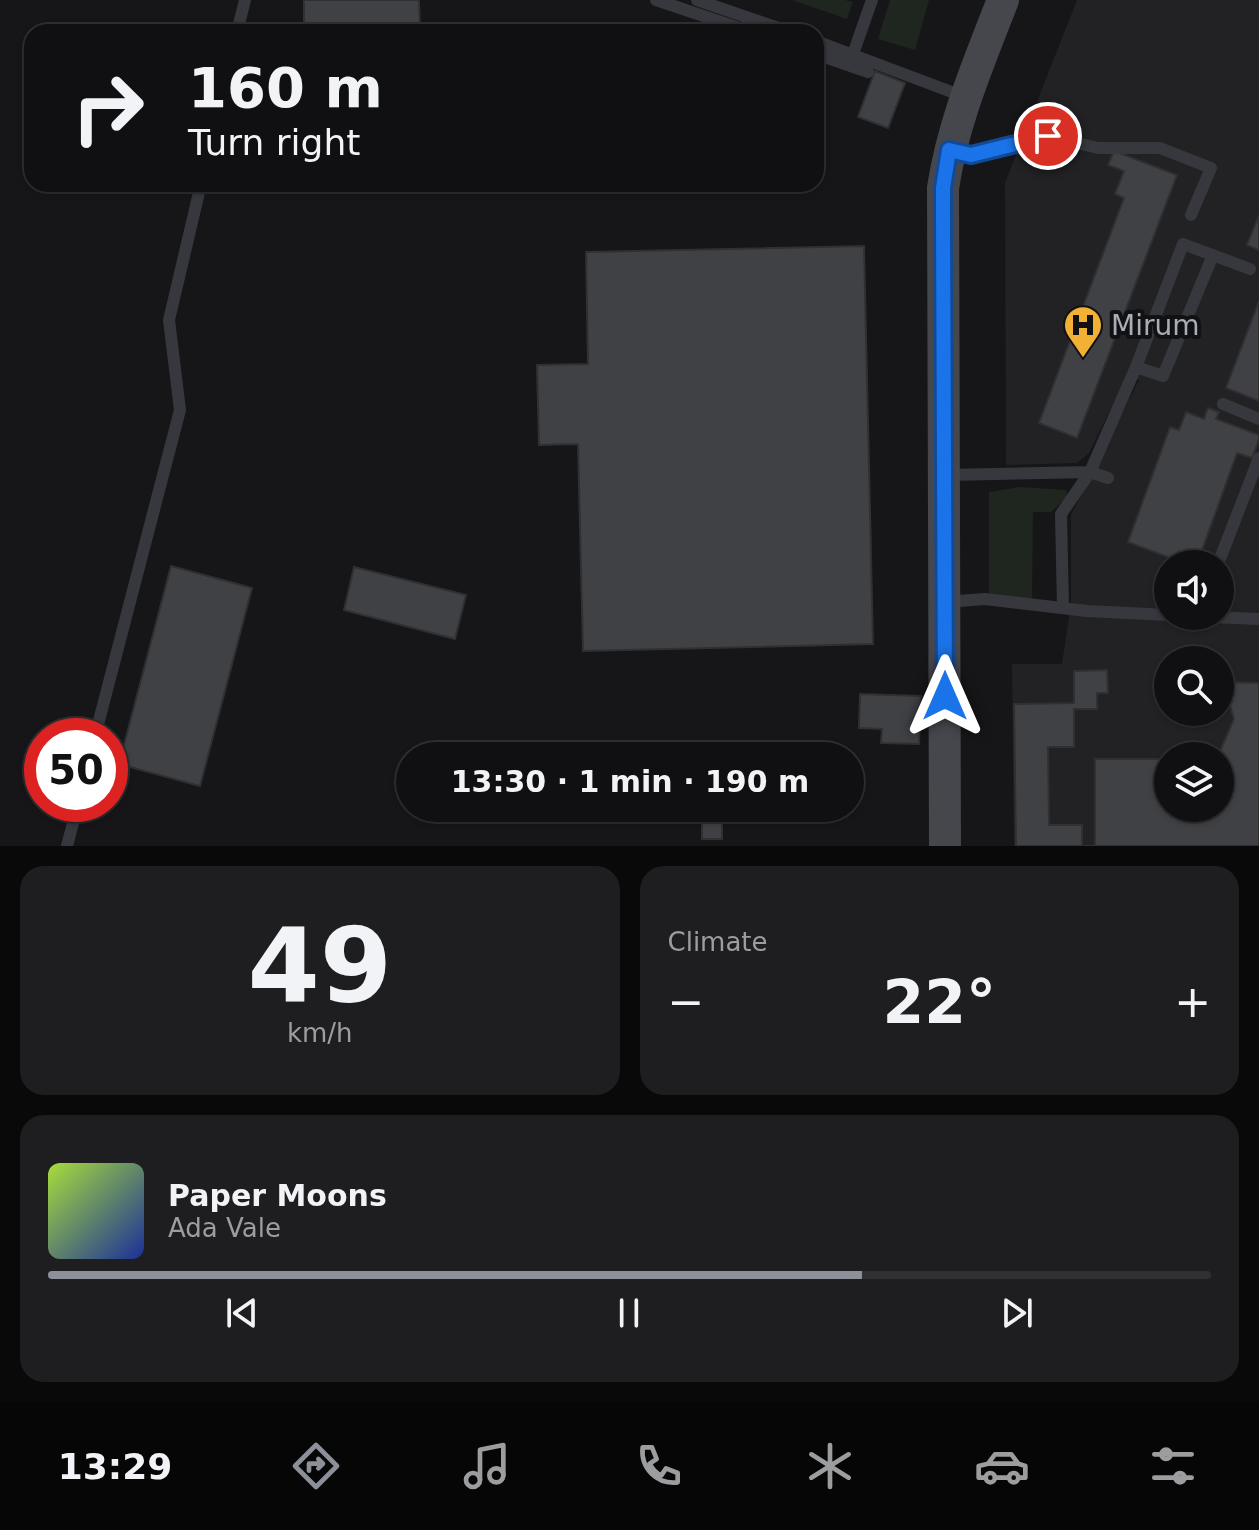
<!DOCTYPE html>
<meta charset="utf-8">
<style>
body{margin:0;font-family:"DejaVu Sans",sans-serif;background:#1e1e20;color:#f1f3f6;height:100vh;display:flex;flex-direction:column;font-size:30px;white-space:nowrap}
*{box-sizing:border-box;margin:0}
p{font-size:26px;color:#9c9d9f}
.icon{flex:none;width:44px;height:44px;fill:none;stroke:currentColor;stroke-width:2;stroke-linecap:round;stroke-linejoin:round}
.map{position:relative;height:846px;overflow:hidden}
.sheet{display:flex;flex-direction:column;gap:20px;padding:20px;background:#09090a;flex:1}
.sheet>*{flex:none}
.hud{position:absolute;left:24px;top:24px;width:800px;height:168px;border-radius:24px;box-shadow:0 2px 6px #0004,0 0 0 2px #303032;background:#101012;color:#f1f3f6;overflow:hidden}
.buttons{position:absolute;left:1154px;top:550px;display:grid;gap:16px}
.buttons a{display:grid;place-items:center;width:80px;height:80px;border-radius:50%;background:#101012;box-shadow:0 2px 6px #0004,0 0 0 2px #303032;font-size:40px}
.speed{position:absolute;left:24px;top:718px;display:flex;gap:16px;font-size:40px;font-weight:700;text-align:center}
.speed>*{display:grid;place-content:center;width:104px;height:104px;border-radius:50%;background:#101012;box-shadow:0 2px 6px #0004,0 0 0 2px #303032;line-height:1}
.speed .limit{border:12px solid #d22;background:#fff;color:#111}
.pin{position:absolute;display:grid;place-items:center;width:68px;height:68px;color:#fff;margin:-34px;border:4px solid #fff;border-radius:50%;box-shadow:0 2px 8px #0007}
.me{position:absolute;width:88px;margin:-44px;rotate:0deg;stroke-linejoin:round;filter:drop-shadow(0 0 6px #0008)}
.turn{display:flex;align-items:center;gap:28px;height:168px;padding:0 32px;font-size:36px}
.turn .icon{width:104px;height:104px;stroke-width:2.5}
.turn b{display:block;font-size:56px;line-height:68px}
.big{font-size:60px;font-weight:700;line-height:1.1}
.sheet .widget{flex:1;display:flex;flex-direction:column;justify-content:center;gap:12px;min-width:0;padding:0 28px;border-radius:24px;background:#1e1e20}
.sheet .dial{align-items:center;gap:0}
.dial b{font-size:104px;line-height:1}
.song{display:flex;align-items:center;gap:24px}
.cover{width:96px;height:96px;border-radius:12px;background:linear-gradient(135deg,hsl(80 70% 55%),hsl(230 70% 35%))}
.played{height:8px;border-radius:4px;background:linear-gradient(90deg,#8c9099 70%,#303032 70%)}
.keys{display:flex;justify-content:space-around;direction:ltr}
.heat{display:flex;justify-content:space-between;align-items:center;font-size:44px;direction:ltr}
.sheet .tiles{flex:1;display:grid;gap:20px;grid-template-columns:1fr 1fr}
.widget:last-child{grid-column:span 2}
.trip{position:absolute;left:396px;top:742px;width:468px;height:80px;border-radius:40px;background:#101012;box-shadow:0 2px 6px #0004,0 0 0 2px #303032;font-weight:700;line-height:80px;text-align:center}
.tabs{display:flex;height:128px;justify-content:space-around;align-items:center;background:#060607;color:#9c9d9f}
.tabs .icon{width:56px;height:56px}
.tabs .active{color:#8c9099}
.tabs b{font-size:36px;color:#f1f3f6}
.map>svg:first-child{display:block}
.built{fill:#222225;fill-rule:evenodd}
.green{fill:#1e261f}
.building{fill:#404145;stroke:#303034;stroke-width:2}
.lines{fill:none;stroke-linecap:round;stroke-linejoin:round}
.lane{stroke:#37383d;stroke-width:12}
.secondary{stroke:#45474d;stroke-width:32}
.route-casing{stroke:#114b97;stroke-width:20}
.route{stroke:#1a73e8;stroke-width:14}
.labels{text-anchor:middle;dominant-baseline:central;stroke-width:8;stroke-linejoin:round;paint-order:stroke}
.poi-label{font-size:28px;fill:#a8adb8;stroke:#111113;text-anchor:start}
</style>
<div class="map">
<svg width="1259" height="846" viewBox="0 0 1259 846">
<rect width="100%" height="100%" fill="#161618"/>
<!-- built -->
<path class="built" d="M1077,0H1259V846H1014L1012,664H1062L1071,604V515L1139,380L1127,376L1089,453L1077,463L1006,465L1005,183ZM1168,564H1220V616H1168ZM1168,660H1220V712H1168ZM1168,756H1220V808H1168Z"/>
<!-- green -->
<path class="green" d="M792,0H845L853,2L847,19Z
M890,0H929L915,50L878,39Z
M1020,487L1066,490L1067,497L1051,512H1033L1032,600L989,594V492Z"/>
<!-- building -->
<path class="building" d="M304,0H419L420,32H304Z
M875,71L905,83L888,128L858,117Z
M1114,151L1177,175L1077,438L1039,423L1124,198L1115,194L1124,171L1108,165Z
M1259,215V250L1247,245Z
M864,246L873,644L583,651L578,444L539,445L537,365L588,364L586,252Z
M1259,301V401L1226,388Z
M1208,408L1219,412L1216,419L1259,435V439L1252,458L1237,453L1201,553L1212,557L1209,564H1186L1128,542L1170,427L1179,430L1186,412L1204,419Z
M171,566L252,588L200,786L119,764Z
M354,567L466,595L455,639L344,610Z
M1107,670L1108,693H1097V709H1074V747H1048L1049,825H1082V846H1016L1014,704L1074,703V671Z
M1223,682L1259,683V846H1084H1095V759H1168V808H1220V756H1218L1234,719Z
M860,694L921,696L919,744L881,743L882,729L859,728Z
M686,808H722V839H702V823L686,822Z"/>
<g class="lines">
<!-- lane -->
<path class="lane" d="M656,0L751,32
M697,0L790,32
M237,32L245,0
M816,41L965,97
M816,54L868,72
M853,54L872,0
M952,151L971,155L1048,136L1098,148H1160L1211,168L1191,215
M1136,367L1163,376L1213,255
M1223,404L1259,419
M947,475L1090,472L1136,367L1183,244L1250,269
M1218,564L1259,458
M945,602L985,599L1087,611L1168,615
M1063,607L1061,514L1090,472L1108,478
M1188,616L1259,619
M95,736L180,410L169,320L201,184
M67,846L78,804"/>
<!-- secondary -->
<path class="secondary" d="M945,846L943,188C953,122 979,62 1003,0"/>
</g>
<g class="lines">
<defs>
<path id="route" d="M945,696L943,219V188L949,150L971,155L1048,136"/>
</defs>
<!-- route casing -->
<use href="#route" class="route-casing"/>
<!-- route -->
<use href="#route" class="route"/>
</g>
<!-- icons -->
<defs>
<symbol id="hospital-pin" viewBox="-11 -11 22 30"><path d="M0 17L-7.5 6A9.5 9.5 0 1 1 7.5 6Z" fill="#f2b134" stroke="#111113"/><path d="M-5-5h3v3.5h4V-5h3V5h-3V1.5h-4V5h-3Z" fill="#111"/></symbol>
</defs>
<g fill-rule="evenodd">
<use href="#hospital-pin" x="1061" y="303" width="44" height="60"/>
</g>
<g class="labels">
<!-- poi labels -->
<g class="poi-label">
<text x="1111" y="325">Mirum</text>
</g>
</g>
</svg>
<div class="buttons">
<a><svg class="icon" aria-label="sound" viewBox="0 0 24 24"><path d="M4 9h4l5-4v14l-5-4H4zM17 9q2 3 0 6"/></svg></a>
<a><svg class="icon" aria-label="search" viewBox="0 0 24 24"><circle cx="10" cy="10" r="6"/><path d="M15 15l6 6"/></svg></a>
<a><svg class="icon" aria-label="layers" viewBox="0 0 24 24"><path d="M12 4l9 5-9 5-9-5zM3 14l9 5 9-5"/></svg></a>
</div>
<div class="speed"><div class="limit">50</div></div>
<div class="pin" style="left:1048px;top:136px;background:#d93025"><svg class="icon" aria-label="arrive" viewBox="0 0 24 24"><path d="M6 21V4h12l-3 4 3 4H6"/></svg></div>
<svg class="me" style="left:945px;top:696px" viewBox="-20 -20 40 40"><path d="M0-17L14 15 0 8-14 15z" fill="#1a73e8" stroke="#fff" stroke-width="4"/></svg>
<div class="trip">13:30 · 1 min · 190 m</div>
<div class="hud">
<div class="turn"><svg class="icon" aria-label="right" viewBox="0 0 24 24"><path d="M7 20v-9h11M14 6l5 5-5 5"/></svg><div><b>160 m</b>Turn right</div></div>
</div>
</div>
<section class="sheet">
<div class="tiles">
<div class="widget dial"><b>49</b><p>km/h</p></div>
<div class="widget"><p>Climate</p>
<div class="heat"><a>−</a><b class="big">22°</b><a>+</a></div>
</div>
<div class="widget">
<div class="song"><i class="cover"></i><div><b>Paper Moons</b><p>Ada Vale</p></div></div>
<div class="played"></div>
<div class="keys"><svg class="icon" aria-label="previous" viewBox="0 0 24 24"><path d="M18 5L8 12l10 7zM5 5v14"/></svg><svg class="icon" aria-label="pause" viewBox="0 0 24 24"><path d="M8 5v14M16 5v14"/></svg><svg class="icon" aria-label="next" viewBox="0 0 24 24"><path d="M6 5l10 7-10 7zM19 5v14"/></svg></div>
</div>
</div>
</section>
<nav class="tabs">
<b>13:29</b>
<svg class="icon active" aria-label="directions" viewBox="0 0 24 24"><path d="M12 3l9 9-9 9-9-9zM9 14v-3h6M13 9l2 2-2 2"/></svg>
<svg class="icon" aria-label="music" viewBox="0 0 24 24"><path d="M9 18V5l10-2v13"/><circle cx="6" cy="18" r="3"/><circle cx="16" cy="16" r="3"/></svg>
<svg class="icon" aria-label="phone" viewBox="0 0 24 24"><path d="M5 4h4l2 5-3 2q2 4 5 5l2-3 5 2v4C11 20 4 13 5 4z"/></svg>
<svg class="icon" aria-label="climate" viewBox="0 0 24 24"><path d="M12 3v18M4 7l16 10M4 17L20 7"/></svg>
<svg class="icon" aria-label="car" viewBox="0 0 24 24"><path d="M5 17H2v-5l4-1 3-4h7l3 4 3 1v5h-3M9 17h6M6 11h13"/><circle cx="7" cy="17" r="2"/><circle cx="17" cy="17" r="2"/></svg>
<svg class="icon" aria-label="filters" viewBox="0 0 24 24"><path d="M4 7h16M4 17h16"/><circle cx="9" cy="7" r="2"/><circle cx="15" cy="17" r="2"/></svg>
</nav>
